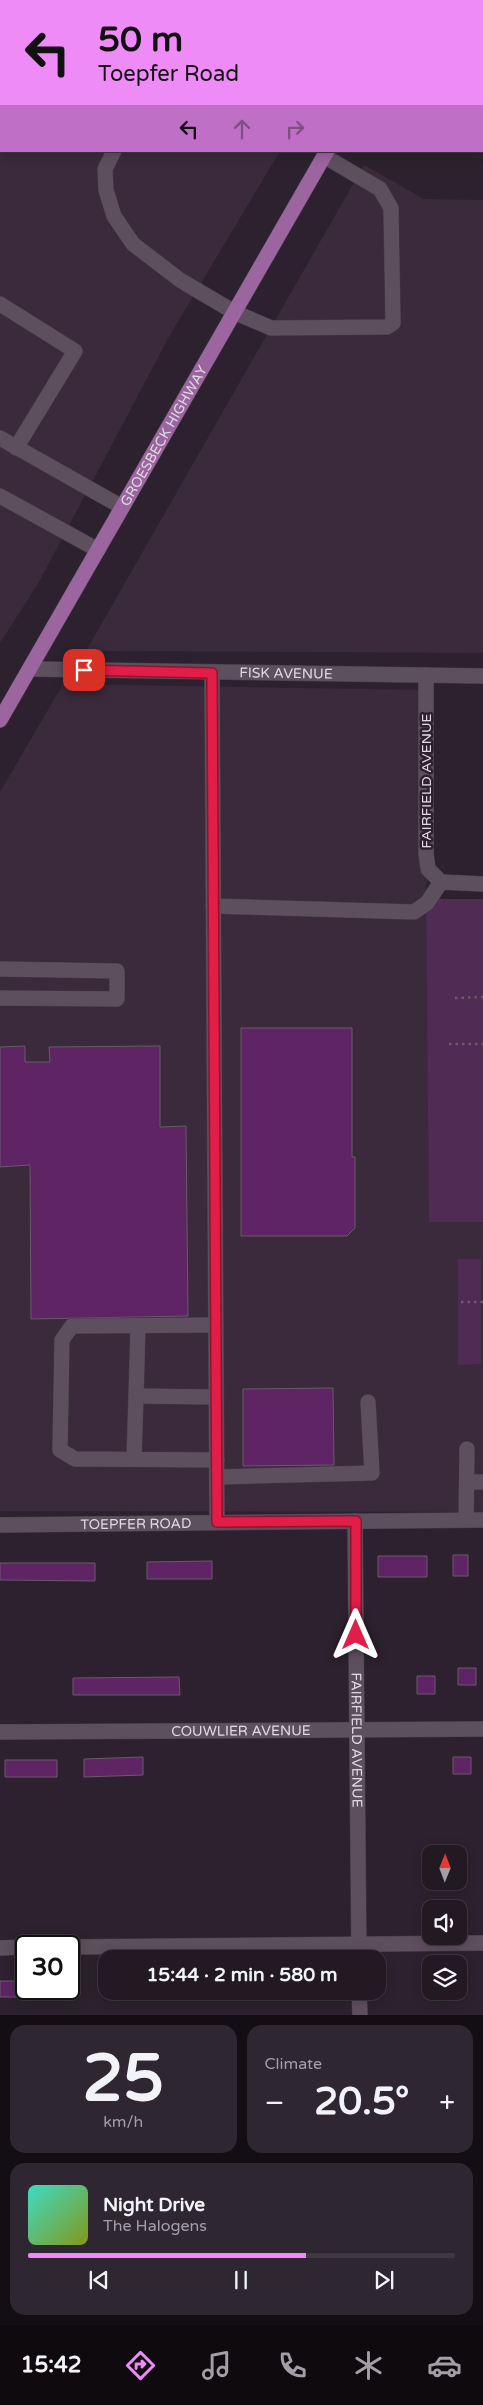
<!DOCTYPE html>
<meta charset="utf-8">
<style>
body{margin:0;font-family:"Varela Round",sans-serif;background:#2e2630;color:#f1f3f6;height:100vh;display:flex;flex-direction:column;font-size:19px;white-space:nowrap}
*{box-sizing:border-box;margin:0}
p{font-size:16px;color:#a2a0a6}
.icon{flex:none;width:28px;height:28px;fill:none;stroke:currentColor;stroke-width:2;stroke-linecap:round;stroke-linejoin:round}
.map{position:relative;height:2015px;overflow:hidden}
.panel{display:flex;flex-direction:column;gap:10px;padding:10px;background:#130e13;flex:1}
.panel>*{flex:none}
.top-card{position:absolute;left:0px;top:0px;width:484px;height:152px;box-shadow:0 2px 12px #0003,0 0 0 1px #3f3841;background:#ef8bf7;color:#111;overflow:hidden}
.needle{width:32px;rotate:1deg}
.fabs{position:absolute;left:422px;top:1845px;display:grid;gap:10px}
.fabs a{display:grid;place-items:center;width:45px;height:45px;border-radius:10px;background:#221923;box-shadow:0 2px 12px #0003,0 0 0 1px #3f3841;font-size:25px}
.speed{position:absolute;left:15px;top:1935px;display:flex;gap:10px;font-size:25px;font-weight:700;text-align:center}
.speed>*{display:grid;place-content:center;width:65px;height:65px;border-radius:50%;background:#221923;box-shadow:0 2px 12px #0003,0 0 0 1px #3f3841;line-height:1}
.speed .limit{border:2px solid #111;border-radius:8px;background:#fff;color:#111}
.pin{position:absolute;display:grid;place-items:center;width:42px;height:42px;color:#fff;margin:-21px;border-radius:10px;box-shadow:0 2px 8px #0006}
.me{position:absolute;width:55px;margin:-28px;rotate:0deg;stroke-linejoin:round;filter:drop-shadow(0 0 4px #0008)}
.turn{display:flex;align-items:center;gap:18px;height:105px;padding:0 15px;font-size:22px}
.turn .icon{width:65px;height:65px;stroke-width:2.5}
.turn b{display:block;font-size:35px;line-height:42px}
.lanes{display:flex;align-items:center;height:48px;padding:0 15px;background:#0003;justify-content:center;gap:25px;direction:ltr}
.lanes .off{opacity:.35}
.big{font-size:38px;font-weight:700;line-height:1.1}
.panel .widget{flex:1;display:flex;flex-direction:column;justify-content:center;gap:8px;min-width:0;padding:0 18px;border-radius:15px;background:#2e2630}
.panel .dial{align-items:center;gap:0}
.dial b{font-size:65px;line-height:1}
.song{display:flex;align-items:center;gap:15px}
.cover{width:60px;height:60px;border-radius:8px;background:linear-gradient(135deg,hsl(170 70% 55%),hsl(70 70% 35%))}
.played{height:5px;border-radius:2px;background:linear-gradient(90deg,#ef8bf7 65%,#3f3841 65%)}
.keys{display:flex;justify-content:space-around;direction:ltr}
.heat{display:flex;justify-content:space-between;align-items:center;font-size:28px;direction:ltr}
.panel .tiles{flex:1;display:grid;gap:10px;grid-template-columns:1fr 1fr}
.widget:last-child{grid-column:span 2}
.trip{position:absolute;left:98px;top:1950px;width:288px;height:50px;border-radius:15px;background:#221923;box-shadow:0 2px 12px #0003,0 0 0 1px #3f3841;font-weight:700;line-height:50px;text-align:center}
.menu{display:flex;height:80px;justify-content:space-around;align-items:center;background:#0e0a0e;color:#a2a0a6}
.menu .icon{width:35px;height:35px}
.menu .on{color:#ef8bf7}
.menu b{font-size:22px;color:#f1f3f6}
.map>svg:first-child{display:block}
.built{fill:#3a2a3b}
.green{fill:#502b53}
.building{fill:#5f2464;stroke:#695a6a}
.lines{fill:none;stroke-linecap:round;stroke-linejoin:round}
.minor-casing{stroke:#473c47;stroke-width:16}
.major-casing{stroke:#473c47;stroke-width:16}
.path{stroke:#685c68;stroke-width:2.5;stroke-dasharray:2.5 4;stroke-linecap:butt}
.minor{stroke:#5e4f5e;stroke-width:15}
.major{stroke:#9b659f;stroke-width:15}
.route-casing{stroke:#92132f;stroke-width:12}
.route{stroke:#e11d48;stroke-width:9}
.labels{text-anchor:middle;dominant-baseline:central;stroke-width:5;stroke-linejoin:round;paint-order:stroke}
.street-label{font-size:14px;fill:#e1d8e1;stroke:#2e212f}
</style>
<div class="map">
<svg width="483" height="2015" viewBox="0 0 483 2015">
<rect width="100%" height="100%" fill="#2e212f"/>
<!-- built -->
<path class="built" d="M0,0H369L1,1V151H280L170,335L39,582L0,643Z
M364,165L424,199L483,200V653L86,651Z
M63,684L425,690L429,1222H483V1512L0,1511V792Z"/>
<!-- green -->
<path class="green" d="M426,899H483V1222H429Z
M458,1259H481V1364L458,1365Z"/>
<!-- building -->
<path class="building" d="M241,1028H352V1157H355V1228L347,1236H241Z
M25,1046V1062H50L49,1047L160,1046V1127L186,1126L188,1316L31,1319L30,1165L0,1167V1047Z
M333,1388L334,1465L243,1466V1389Z
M453,1555H468V1576H453Z
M378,1556H427V1577H378Z
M212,1561V1579H147V1562Z
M0,1563H95V1581L0,1580Z
M458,1668H476V1685H458Z
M417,1676H435V1694H417Z
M179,1677L180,1695H73V1678Z
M143,1757V1775L84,1777V1759Z
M453,1757H471V1774H453Z
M5,1760H57V1777H5Z
M69,1978H80V1994H69Z
M0,1981H19V1997H0Z"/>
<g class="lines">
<defs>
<g id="minor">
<path d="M378,0L381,1"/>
<path d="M196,1V0"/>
<path d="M274,1V0"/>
<path d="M114,151L105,169L106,190L114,216L133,244L180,280L234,312L271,328L387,327L393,323L391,208L380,189L324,156"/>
<path d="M0,304L75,351L16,448"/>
<path d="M0,438L122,507"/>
<path d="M0,496L98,550"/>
<path id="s1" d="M30,669L483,676"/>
<path d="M212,673L217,1522"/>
<path d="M426,675V854L428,869L441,882"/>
<path d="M441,882L483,884"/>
<path d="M213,906L414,912L427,903L441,882"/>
<path d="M0,969L117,971V999L0,998"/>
<path d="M216,1325L72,1326L62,1340L60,1450L75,1459L217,1460"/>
<path d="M138,1326L136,1396L216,1397"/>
<path d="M134,1459L136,1396"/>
<path d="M217,1477L372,1473L368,1402"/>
<path d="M467,1482H483"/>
<path d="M466,1520L467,1449"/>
<path id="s2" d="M355,1521L359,1959"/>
<path id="s3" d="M0,1525L483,1520"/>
<path id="s4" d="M0,1732L483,1729"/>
<path d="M69,1947L483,1943"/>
<path d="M0,1948L26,1947"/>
<path d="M359,1991L360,2015"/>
</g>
<g id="major">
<path d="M413,1L414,0"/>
<path id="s5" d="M0,720L327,151"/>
</g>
</defs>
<!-- minor casing -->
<use href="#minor" class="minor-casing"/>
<!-- major casing -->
<use href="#major" class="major-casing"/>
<!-- path -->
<path class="path" d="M455,998L483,997
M449,1044H483
M461,1302H483"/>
<!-- minor -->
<use href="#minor" class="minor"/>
<!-- major -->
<use href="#major" class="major"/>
</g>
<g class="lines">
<defs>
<path id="route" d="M84,670L212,673L217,1522L356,1521V1635"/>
</defs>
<!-- route casing -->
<use href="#route" class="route-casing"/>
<!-- route -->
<use href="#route" class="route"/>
</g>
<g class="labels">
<!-- street labels -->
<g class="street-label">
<text stroke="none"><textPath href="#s5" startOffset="328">GROESBECK HIGHWAY</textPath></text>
<text stroke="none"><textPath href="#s1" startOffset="256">FISK AVENUE</textPath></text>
<text transform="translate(426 781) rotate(-90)">FAIRFIELD AVENUE</text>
<text stroke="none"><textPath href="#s3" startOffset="136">TOEPFER ROAD</textPath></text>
<text stroke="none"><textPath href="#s4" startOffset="241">COUWLIER AVENUE</textPath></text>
<text stroke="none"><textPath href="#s2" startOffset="219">FAIRFIELD AVENUE</textPath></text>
</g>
</g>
</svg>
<div class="fabs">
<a><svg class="needle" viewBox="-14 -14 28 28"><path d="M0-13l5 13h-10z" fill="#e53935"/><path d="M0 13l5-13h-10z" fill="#a2a0a6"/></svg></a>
<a><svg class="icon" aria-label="sound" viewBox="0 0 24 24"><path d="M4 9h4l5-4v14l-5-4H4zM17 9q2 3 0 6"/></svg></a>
<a><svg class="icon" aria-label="layers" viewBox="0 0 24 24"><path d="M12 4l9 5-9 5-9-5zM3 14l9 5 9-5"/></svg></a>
</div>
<div class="speed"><div class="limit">30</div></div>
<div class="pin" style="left:84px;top:670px;background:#d93025"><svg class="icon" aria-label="arrive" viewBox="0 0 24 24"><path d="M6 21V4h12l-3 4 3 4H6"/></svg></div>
<svg class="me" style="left:356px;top:1635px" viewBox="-20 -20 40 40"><path d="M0-17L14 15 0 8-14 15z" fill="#e11d48" stroke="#fff" stroke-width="4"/></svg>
<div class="trip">15:44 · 2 min · 580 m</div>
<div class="top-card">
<div class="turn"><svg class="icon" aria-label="left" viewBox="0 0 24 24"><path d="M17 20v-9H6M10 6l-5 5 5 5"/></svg><div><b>50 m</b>Toepfer Road</div></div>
<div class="lanes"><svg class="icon" aria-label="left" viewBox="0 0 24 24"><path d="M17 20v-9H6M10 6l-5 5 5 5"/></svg><svg class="icon off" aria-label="ahead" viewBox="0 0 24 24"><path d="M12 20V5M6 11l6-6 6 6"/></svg><svg class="icon off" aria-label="right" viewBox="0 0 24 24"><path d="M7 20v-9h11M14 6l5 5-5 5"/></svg></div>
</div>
</div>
<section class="panel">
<div class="tiles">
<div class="widget dial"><b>25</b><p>km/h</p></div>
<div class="widget"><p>Climate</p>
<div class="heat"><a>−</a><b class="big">20.5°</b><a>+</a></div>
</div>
<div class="widget">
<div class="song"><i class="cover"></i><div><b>Night Drive</b><p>The Halogens</p></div></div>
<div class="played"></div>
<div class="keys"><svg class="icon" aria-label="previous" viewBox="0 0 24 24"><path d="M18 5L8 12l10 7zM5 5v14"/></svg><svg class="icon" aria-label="pause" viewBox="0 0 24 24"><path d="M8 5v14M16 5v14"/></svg><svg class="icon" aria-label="next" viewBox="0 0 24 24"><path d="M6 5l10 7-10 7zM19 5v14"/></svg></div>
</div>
</div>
</section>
<nav class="menu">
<b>15:42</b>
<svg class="icon on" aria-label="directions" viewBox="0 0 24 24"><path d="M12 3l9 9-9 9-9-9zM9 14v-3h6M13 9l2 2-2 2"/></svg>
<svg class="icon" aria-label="music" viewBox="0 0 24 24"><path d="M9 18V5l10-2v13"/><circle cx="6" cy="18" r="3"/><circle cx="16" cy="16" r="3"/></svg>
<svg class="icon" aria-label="phone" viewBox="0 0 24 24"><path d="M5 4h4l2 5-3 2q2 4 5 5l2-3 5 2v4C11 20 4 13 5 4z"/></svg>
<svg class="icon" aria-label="climate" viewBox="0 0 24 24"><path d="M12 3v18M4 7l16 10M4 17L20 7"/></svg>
<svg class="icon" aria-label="car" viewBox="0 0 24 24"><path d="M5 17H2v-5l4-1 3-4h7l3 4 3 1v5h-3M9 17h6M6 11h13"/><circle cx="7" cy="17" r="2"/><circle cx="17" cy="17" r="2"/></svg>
</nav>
